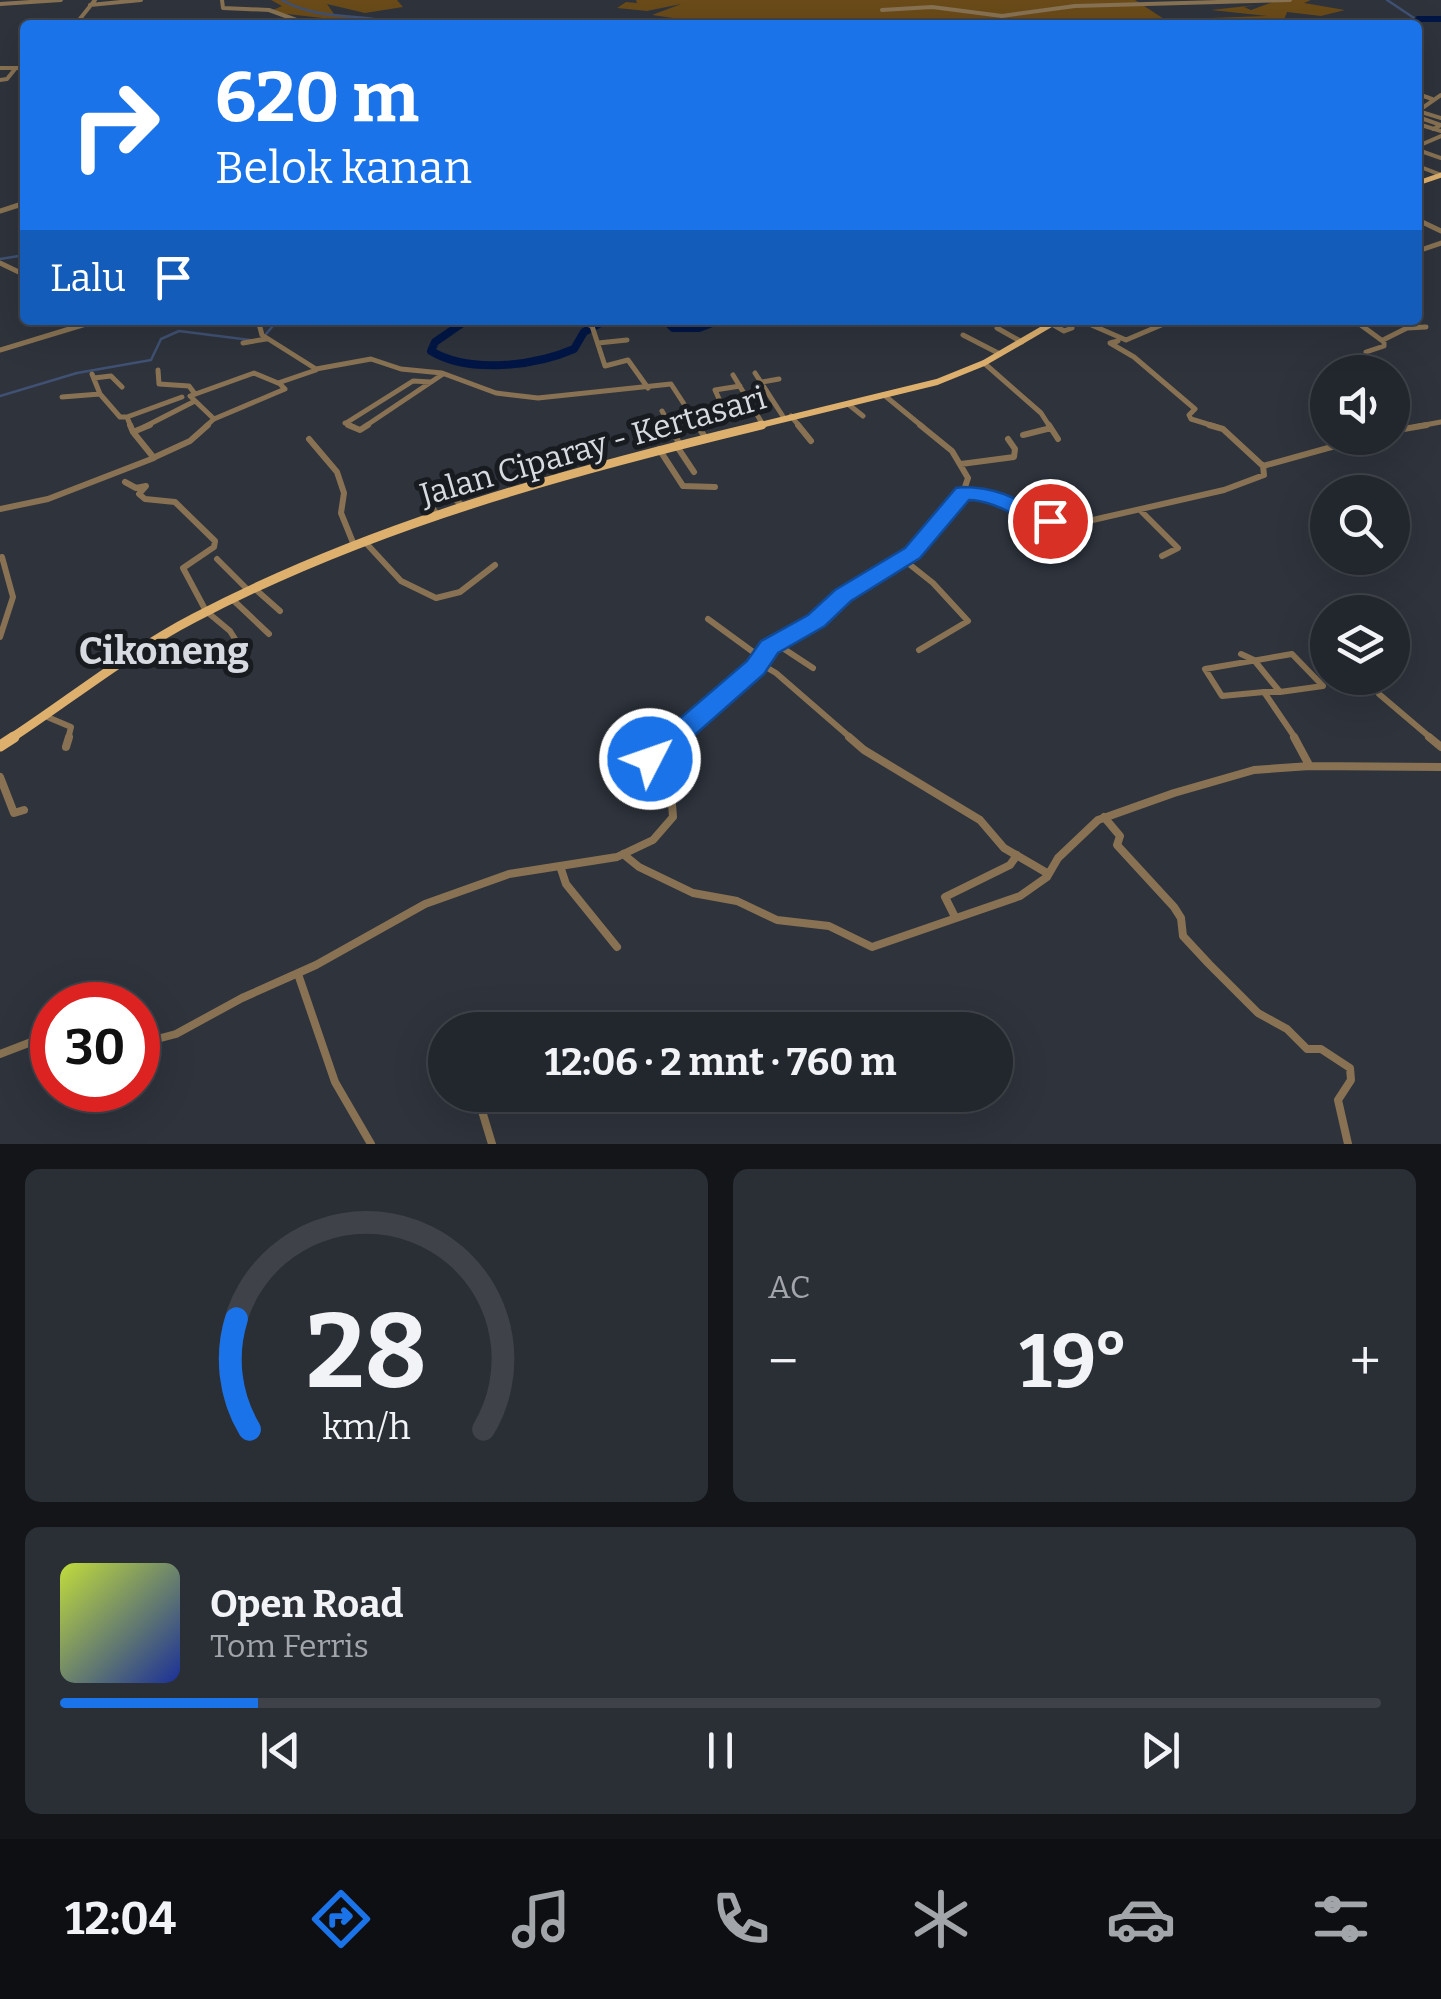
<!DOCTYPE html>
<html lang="id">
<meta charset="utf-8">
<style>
body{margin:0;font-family:Bitter,serif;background:#2a2e35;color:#f1f3f6;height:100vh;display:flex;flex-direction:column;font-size:38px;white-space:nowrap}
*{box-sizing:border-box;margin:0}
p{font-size:32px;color:#a2a5aa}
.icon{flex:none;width:55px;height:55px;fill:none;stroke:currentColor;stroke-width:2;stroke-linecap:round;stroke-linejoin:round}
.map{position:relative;height:1144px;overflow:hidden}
.drawer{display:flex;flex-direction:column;gap:25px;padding:25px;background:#131519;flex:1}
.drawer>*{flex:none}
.guide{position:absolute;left:20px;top:20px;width:1402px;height:305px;border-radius:10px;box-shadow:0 10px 40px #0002,0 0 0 2px #3f4349;background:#1a73e8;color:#fff;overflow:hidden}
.buttons{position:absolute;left:1310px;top:355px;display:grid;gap:20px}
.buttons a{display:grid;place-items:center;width:100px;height:100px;border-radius:50%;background:#22262d;box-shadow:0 10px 40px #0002,0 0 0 2px #3f4349;font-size:50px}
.speed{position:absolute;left:30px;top:982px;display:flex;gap:20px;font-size:50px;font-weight:700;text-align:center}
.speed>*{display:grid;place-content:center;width:130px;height:130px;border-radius:50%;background:#22262d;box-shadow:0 10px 40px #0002,0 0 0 2px #3f4349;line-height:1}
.speed .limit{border:15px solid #d22;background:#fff;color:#111}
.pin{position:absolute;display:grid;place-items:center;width:85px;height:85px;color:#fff;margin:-42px;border:5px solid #fff;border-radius:50%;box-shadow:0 2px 10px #0007}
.me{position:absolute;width:110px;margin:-55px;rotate:49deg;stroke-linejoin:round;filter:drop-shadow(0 0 8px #0008)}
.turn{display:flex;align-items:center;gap:35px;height:210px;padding:0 30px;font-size:45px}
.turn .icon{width:130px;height:130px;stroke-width:2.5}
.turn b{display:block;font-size:70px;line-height:85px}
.then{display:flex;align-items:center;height:95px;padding:0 30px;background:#0003;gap:20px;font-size:38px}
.big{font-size:75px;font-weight:700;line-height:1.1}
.drawer .tile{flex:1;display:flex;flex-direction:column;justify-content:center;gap:15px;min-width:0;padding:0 35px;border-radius:15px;background:#2a2e35}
.drawer .dial{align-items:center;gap:0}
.dial svg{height:260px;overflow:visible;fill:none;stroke:#3f4349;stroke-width:7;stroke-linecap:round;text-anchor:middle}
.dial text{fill:#f1f3f6;stroke:none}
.song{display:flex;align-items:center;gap:30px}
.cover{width:120px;height:120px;border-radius:15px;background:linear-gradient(135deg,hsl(70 70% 55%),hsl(230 70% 35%))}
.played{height:10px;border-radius:5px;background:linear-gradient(90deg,#1a73e8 15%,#3f4349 15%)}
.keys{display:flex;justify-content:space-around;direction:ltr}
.heat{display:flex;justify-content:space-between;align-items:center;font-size:55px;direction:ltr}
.drawer .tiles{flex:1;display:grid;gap:25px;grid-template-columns:1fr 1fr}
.tile:last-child{grid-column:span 2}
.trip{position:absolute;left:428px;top:1012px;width:585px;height:100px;border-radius:50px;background:#22262d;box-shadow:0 10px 40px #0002,0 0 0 2px #3f4349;font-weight:700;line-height:100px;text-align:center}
.tab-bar{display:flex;height:160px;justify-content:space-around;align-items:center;background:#0e0f12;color:#a2a5aa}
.tab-bar .icon{width:70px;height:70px}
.tab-bar .active{color:#1a73e8}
.tab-bar b{font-size:45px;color:#f1f3f6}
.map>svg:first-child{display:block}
.green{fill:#6a4b19}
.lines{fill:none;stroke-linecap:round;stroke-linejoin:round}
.stream{stroke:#405174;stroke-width:2.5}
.river-far1{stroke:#001645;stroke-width:6}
.river{stroke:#001645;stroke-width:8}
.minor-far3{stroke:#887253;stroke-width:4}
.minor-far2{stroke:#887253;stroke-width:5}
.minor-far1{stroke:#887253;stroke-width:6}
.minor{stroke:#887253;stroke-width:8}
.major-far3{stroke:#ddb06e;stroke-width:5}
.major-far2{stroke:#ddb06e;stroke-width:6}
.major-far1{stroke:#ddb06e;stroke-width:9}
.major{stroke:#ddb06e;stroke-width:11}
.route{fill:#1a73e8;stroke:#114b97;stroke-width:2.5}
.labels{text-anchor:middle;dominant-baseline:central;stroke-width:10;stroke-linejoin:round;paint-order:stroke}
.street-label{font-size:32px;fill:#d7dbe1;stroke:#181b1f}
.quarter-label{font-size:38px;font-weight:bold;fill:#d7dbe1;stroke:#181b1f}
</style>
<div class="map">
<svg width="1441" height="1144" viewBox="0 0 1441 1144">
<rect width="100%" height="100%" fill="#2e333c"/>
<!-- green -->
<path class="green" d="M271,0H397L403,7L365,13L327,4L334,14L359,19L353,25H326L329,21H349L278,13L273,10L282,6Z
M636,0H1135L1164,19L1186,21L1153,25H684L673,18L652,15L681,4L647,11L617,8L626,2L637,3Z
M1278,0H1311L1304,3L1345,10L1321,16L1287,12L1284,20C1252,21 1234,24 1209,18L1267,16L1211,10L1256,5L1244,7L1251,10Z"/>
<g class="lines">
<!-- stream -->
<path class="stream" d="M282,0C320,22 363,12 403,25
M1387,0L1417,20
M0,259L25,255
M266,334L278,320
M0,396L77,373L151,360L161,339L179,331L250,340"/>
<!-- river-far1 -->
<path class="river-far1" d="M1414,25L1418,19H1441"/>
<!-- river -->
<path class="river" d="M467,320L435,342L431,351C469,374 535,366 574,349L584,332L606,320
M665,320L673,328H699L720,320"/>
<!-- minor-far3 -->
<path class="minor-far3" d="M222,0L223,8L269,10L310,25
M0,4L61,0
M90,5L141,0
M882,10L932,7L1002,16L1075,6L1290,0
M75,25L95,0
M0,68H25
M0,80L7,79L15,69
M1418,94L1432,99
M1418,111L1441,95
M1418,111L1441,118
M1418,117L1441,125L1433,129
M1418,124L1441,131
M1418,146L1441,136
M1418,150L1441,158
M1418,166L1441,175"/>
<!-- minor-far2 -->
<path class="minor-far2" d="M0,211L25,203
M1418,220L1441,231
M1418,251L1441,243
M0,263L25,275
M258,320L262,335L316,369L371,359L401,369L442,373L496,393L538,398L671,384L699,427
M575,320L592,326L605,366L628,360L648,388
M1080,320L1126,340L1173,320
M1354,320L1384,342V346L1366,352
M1052,324L1064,331L1072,328
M997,328L1022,342
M963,335L1000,354
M1383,340L1407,328L1426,327
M1118,341L1110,343L1134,357L1195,409L1189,415L1191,419L1217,427
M243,343L266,339
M598,343L627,340
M0,350L99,320
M984,363L1041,413L1050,427
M158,370L159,384L189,386L195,394
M755,373L784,418
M92,374L100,394
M733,375L762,423
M94,378L111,376L122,387
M762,382L779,379
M884,395L923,427
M62,397L100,394L120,417H127
M848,404L863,416
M662,411L671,427
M725,412L715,390L740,386
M791,416L800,427
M695,418L752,406
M214,419L190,396L254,373L278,383L316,370
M345,423L354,427
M346,423L413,381L431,382
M131,427L127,417L182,397
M144,427L195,401
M205,427L214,419L285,389L279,383
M364,427L443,374
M1414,427L1441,422"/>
<!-- minor-far1 -->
<path class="minor-far1" d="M130,425L133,432
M348,425L360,430L368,425
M669,425L679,443
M697,425L705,437
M798,425L811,441
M1049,425L1058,439
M1209,425L1223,429L1263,466
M1392,431L1427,425
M1023,435L1051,428
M309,439L337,472L344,493L341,513L354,545
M676,445L694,472
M659,449L683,486L715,487
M155,457L190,441L208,425
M961,464L1014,457L1015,449L1008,439
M125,482L136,488L146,486L139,494L145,499L175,502L215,541L214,547L183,568L206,611L230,631L242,650
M442,489L462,505
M963,493C990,494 1015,504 1033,524L1050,521L1062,527L1224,490L1264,475L1263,466L1364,438
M426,500L437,514
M0,509L48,499L154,458L133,432L150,425
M1142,512L1178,548L1162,556
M365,542L401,581L436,598L460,592L495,565
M217,559L248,590
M904,560L933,583L968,621L919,650
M254,588L280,611
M232,599L269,634
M708,619L760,657
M0,637L13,597L2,557
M775,643L813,668
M1241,654L1254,660L1280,692H1264L1296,739
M759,663L776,673L852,739
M1378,682L1379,694L1432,739
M1264,692L1222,696L1205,669L1292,654L1323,686L1280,692
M45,716L71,727L68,739
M668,739L737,684L769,647L817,620L843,596L908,557L963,493L968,478L952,451L920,425"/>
<!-- minor -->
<path class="minor" d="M849,737L864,750L980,820L1004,848L1047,873
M1294,737L1309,765
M1429,737L1441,747
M66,747L69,737
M0,777L14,813L24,810
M1104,817L1120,836L1117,845L1174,907L1181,918L1183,936L1209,964L1258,1013L1287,1029L1307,1049H1321L1350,1068L1351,1080L1338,1100L1348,1144
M623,854L639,867L693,893L737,901L777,920L829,926L872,947L1020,896L1047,877L1058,858L1098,820L1174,793L1254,770L1310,766L1441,767
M560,866L566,884L617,947
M955,917L945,897L1010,865L1017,855
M298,974L335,1082L371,1144
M138,1044L176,1034L242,998L316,965L425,904L509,874L617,857L653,840L673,817L671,791L650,759L651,751L672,737
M0,1054L52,1034
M479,1101L492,1144"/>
<!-- major-far3 -->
<path class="major-far3" d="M1418,183L1441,175"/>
<!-- major-far2 -->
<path class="major-far2" d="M752,427L937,382L984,363L1058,320"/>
<!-- major-far1 -->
<path class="major-far1" d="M10,739C68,701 132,650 194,618C373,524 567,472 762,425"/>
<!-- major -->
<path class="major" d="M0,746L14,737"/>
</g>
<!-- route -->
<path class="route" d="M963,487C990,487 1020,496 1038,516L1050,514L1061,521L1058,525C1049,528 1034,534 1025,529C1023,527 1016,518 1015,516C1005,508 982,500 969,500L920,558L851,601L825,626L778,653L764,674L696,734L666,753L660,766H641L637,759L646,740L677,721L747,661L761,641L808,615L835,590L905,548L956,488Z"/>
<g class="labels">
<!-- street labels -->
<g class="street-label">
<text transform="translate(593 446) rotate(-16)">Jalan Ciparay - Kertasari</text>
</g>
<!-- quarter labels -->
<g class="quarter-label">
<text x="164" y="651">Cikoneng</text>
</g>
</g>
</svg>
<div class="buttons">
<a><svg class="icon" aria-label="sound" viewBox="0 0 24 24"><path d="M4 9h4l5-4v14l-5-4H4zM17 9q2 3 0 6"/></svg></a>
<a><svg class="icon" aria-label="search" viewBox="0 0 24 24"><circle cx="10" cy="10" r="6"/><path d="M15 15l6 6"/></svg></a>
<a><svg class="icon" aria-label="layers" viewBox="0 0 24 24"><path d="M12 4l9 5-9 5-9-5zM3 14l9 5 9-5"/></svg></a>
</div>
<div class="speed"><div class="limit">30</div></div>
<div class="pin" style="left:1050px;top:521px;background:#d93025"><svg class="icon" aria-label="arrive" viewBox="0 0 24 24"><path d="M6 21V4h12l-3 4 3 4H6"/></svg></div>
<svg class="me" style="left:650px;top:759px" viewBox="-20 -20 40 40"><circle r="17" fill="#1a73e8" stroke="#fff" stroke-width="3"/><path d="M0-11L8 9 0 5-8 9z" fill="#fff"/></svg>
<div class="trip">12:06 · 2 mnt · 760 m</div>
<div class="guide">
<div class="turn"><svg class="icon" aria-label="right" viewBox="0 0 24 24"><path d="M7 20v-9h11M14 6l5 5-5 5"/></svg><div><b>620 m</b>Belok kanan</div></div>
<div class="then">Lalu<svg class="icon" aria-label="arrive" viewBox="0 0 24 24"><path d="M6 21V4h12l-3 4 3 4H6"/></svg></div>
</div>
</div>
<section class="drawer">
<div class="tiles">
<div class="tile dial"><svg viewBox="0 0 100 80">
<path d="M14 69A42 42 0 1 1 86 69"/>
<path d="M14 69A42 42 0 0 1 10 35" stroke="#1a73e8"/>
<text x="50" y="56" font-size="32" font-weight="700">28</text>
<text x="50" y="72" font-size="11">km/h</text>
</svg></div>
<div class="tile"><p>AC</p>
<div class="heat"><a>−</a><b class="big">19°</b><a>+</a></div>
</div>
<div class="tile">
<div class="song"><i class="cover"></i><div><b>Open Road</b><p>Tom Ferris</p></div></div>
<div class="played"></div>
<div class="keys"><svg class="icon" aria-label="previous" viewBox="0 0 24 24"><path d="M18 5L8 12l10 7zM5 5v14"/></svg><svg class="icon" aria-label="pause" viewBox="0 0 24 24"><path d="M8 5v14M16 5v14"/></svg><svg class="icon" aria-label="next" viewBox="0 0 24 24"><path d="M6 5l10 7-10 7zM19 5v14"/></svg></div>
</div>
</div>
</section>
<nav class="tab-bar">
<b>12:04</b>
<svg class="icon active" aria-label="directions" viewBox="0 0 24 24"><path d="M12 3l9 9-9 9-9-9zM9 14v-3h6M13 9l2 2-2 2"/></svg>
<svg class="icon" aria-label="music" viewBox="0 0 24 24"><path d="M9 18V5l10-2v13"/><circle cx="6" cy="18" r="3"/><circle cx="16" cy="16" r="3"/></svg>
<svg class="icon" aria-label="phone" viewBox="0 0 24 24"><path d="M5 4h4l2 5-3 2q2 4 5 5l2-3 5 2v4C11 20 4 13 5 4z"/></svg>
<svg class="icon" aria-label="climate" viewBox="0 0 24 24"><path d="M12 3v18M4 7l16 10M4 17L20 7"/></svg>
<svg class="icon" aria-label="car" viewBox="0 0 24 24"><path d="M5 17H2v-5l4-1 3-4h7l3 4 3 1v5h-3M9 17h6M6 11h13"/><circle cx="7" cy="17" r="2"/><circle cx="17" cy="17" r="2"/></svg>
<svg class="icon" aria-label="filters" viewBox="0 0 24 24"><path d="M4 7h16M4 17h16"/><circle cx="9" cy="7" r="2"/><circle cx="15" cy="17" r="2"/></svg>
</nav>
